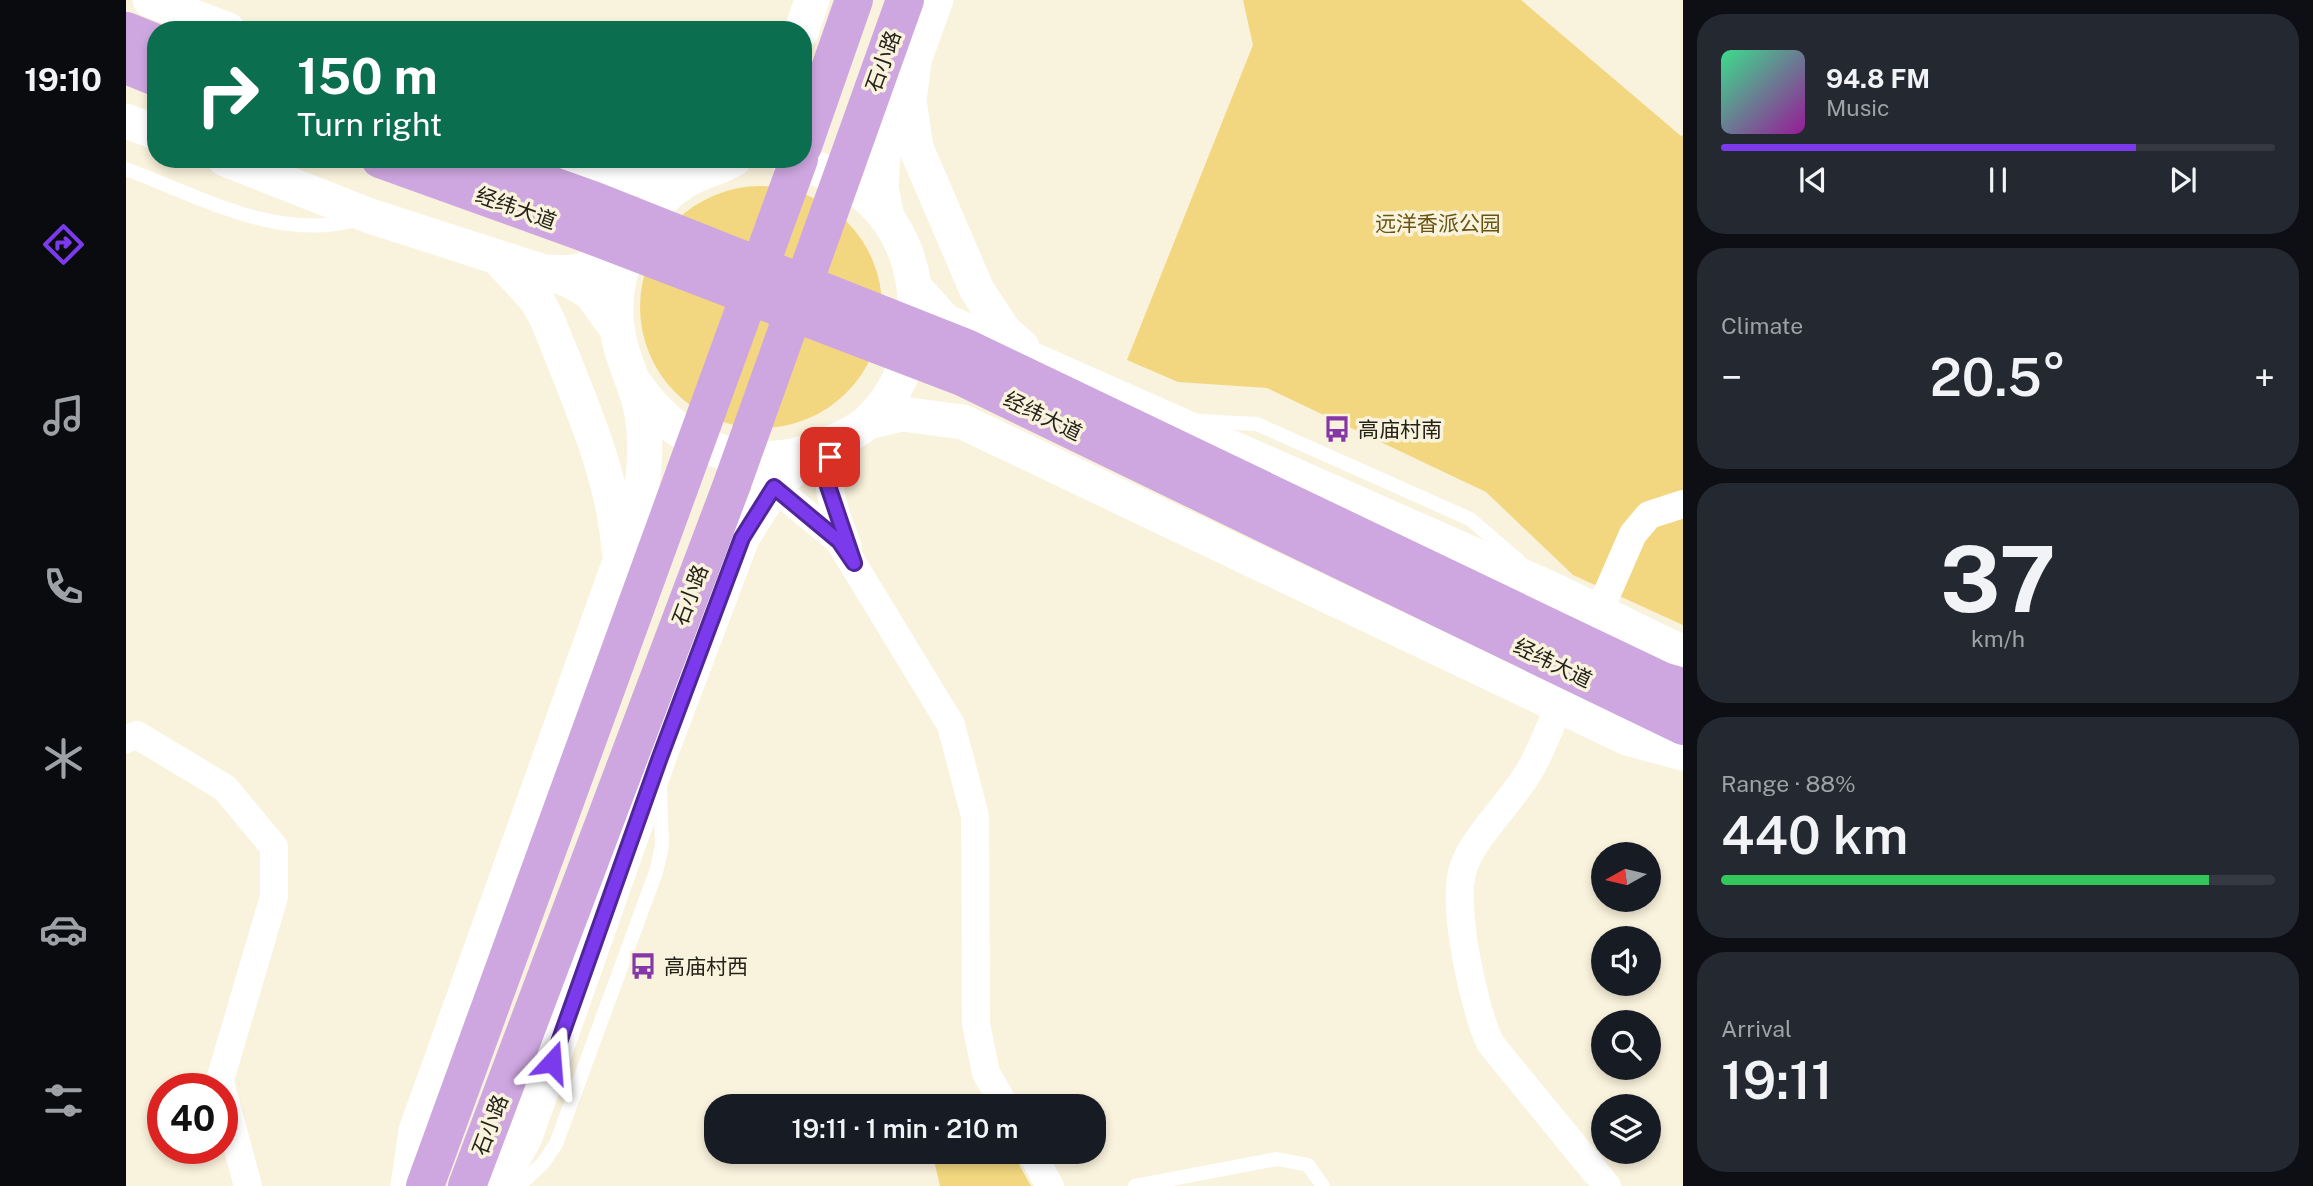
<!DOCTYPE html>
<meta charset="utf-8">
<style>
body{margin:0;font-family:"Public Sans","Noto Sans SC",sans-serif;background:#242831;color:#f1f3f6;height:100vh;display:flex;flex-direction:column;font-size:26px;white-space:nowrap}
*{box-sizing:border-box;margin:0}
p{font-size:23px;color:#9ea1a6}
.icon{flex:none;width:38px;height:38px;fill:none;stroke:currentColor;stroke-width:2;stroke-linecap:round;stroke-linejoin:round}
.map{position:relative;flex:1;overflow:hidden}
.panel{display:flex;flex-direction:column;gap:14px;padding:14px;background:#0d0f14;width:630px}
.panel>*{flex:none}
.banner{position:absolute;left:21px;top:21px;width:665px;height:147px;border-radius:28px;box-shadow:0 4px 10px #0003;background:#0b6e4f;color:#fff;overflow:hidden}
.needle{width:46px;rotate:262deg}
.tools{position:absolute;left:1465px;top:842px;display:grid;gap:14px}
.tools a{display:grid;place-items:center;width:70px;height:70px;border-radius:50%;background:#171b24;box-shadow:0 4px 10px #0003;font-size:35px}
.speed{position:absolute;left:21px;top:1073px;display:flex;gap:14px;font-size:35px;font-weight:700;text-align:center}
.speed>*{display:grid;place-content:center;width:91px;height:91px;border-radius:50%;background:#171b24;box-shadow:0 4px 10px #0003;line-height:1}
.speed .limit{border:10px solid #d22;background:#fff;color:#111}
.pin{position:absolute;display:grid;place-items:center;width:60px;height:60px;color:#fff;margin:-30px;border-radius:14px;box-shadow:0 4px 10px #0006}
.me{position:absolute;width:77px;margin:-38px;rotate:19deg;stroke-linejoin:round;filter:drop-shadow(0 0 5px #0008)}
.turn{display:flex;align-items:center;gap:24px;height:147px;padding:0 35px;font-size:32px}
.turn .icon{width:91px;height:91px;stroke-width:2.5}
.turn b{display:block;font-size:49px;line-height:60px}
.big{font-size:52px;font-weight:600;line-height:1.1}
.panel .widget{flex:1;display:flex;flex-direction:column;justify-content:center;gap:10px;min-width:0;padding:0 24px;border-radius:28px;background:#242831}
.panel .dial{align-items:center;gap:0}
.dial b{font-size:91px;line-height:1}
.song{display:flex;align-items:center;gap:21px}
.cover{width:84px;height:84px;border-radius:10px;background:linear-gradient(135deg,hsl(150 70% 55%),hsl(300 70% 35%))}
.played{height:7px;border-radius:4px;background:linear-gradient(90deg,#7c3aed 75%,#363941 75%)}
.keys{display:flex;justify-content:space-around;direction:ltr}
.heat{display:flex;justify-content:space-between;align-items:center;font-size:38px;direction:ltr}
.charge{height:10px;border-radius:5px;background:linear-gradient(90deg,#34c759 88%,#363941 0)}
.trip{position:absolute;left:578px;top:1094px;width:402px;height:70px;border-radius:28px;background:#171b24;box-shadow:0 4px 10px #0003;font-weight:600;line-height:70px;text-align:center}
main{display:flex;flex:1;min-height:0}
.tabs{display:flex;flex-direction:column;width:126px;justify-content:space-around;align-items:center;background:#090b0e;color:#9ea1a6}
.tabs .icon{width:49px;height:49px}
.tabs .on{color:#7c3aed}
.tabs b{font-size:32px;color:#f1f3f6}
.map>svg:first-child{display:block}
.green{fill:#f2d780}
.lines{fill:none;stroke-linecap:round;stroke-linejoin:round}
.service{stroke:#fff;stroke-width:14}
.minor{stroke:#fff;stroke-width:28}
.tertiary{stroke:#fff;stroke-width:35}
.primary{stroke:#cea7e0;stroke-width:38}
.route-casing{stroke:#51269a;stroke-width:18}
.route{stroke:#7c3aed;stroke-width:12}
.labels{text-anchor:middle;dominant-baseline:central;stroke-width:7;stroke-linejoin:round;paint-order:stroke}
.street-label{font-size:21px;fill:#25221a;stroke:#f9f2dc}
.park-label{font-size:21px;fill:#685512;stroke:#f9f2dc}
.poi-label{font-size:21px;fill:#25221a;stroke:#f9f2dc;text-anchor:start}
</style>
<main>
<nav class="tabs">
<b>19:10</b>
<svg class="icon on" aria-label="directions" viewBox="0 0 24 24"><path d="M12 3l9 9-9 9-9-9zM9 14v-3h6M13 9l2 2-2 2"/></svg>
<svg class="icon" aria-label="music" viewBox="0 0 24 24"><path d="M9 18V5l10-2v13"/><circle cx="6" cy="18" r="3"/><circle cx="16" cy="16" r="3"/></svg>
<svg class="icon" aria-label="phone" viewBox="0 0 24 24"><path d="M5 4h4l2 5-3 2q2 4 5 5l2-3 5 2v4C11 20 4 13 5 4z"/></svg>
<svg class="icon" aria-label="climate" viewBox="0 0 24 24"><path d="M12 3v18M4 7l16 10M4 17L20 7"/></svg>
<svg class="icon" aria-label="car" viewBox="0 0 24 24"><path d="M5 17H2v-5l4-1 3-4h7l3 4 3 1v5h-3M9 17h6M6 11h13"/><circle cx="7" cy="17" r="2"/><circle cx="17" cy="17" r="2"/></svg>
<svg class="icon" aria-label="filters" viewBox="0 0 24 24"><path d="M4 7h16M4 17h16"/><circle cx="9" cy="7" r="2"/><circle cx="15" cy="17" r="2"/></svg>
</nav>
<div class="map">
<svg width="1557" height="1186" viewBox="0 0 1557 1186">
<rect width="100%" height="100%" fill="#f9f2dc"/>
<!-- green -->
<path class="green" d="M1117,0H1395L1555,136L1557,135V625L1447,575L1360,492L1141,388L1052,382L1001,360L1127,45Z
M514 307a121 121 0 1 1 242 0a121 121 0 1 1-242 0Z
M806,1152H886L905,1186H814Z"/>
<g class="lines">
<!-- service -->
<path class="service" d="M0,169C73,196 154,243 232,219
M1073,421L1131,424L1344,519L1392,560
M393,1186L417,1163L430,1144L530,872L536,846L534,790
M1009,1186L1151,1159L1182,1165L1197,1186"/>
<!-- minor -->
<path class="minor" d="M711,441C694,479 708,510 722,547
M601,455L648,487L713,541L825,725L849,816L850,1024L860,1073L879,1106
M1465,630L1507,534L1523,515L1557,504
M1441,686C1429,714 1419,744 1404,770C1387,800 1349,835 1338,866C1324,902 1348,1008 1364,1043L1481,1186
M0,739L11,735L99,788L148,847V897L94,1080L96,1088
M96,1090L122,1186
M905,1152L924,1186"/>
<!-- tertiary -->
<path class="tertiary" d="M24,0L102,30
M676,30L686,0
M788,62L783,100L790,148L851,290L878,331L896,347
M0,121L30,132
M99,159L244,216L443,280L465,293L491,329
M440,159C480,174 516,183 558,181
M761,218L755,187L758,141L810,0
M373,259L411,300L422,321C451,396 487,470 493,551
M420,272C434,272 452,275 464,266C477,257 494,212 489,196C486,185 476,177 469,170
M790,289L819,321L1425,589L1557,653
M510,385C557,452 630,478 705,443C717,438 733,430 742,422C803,366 806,258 746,201C722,178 692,168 661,159
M742,422L776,414L837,422L1501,738L1557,753
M282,1186L290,1131L511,514C518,481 522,448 516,414C511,384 494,357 491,327C484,273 512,210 559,181C574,172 593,168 608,159
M372,1186L399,1137L532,760L616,538L648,487L686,452"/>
<!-- primary -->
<path class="primary" d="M0,31L30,43
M0,65L30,77
M677,146L728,0
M254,159L454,231L836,377L1557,726
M351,159L469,201L840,348L1536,681L1557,687
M299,1186L673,159
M341,1186L605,487L779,0"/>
</g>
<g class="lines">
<defs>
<path id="route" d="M426,1062L533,760L616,538L648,487L713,541L728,563L702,486L704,457"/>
</defs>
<!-- route casing -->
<use href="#route" class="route-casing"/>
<!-- route -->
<use href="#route" class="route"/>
</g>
<!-- icons -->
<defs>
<symbol id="bus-bare" viewBox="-9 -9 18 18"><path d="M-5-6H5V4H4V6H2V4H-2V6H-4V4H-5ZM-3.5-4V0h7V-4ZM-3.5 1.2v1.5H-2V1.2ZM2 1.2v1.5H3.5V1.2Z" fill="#8637a7" stroke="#f9f2dc" stroke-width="2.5" paint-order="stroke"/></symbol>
</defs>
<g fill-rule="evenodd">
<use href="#bus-bare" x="1192" y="410" width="38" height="38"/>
<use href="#bus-bare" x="498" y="947" width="38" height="38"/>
</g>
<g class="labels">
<!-- street labels -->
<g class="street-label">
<text transform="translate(757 61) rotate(-70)">石小路</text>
<text transform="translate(390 208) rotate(20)">经纬大道</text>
<text transform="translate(917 416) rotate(26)">经纬大道</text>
<text transform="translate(564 595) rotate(-69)">石小路</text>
<text transform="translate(1427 663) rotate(26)">经纬大道</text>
<text transform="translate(364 1125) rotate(-69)">石小路</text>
</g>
<!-- park labels -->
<g class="park-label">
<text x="1312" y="223">远洋香派公园</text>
</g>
<!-- poi labels -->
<g class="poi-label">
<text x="1232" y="429">高庙村南</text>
<text x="538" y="966">高庙村西</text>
</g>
</g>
</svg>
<div class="tools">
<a><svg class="needle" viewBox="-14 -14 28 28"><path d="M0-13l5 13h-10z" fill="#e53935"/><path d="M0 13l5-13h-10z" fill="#9ea1a6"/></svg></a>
<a><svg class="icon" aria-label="sound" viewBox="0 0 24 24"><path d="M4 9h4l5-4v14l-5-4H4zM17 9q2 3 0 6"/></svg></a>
<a><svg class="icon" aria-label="search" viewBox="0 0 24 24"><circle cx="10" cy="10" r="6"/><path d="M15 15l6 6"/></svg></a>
<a><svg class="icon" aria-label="layers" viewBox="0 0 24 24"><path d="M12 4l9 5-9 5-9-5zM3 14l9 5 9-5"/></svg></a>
</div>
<div class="speed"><div class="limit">40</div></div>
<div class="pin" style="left:704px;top:457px;background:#d93025"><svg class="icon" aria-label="arrive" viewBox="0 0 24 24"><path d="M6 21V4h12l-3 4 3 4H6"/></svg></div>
<svg class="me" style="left:426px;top:1062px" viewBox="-20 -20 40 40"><path d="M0-17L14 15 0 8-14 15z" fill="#7c3aed" stroke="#fff" stroke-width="4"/></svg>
<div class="trip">19:11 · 1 min · 210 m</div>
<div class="banner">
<div class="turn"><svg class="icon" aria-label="right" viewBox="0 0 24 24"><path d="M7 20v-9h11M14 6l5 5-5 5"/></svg><div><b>150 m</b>Turn right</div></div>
</div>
</div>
<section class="panel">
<div class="widget">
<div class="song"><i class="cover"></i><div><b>94.8 FM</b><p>Music</p></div></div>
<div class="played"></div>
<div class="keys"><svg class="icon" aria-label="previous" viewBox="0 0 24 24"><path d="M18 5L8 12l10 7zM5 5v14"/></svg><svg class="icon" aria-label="pause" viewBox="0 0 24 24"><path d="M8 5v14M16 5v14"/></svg><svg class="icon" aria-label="next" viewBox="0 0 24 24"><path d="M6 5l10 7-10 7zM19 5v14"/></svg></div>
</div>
<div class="widget"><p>Climate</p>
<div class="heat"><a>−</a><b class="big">20.5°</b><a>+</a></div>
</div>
<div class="widget dial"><b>37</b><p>km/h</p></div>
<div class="widget"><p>Range · 88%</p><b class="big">440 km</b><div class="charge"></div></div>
<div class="widget"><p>Arrival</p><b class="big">19:11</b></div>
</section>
</main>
